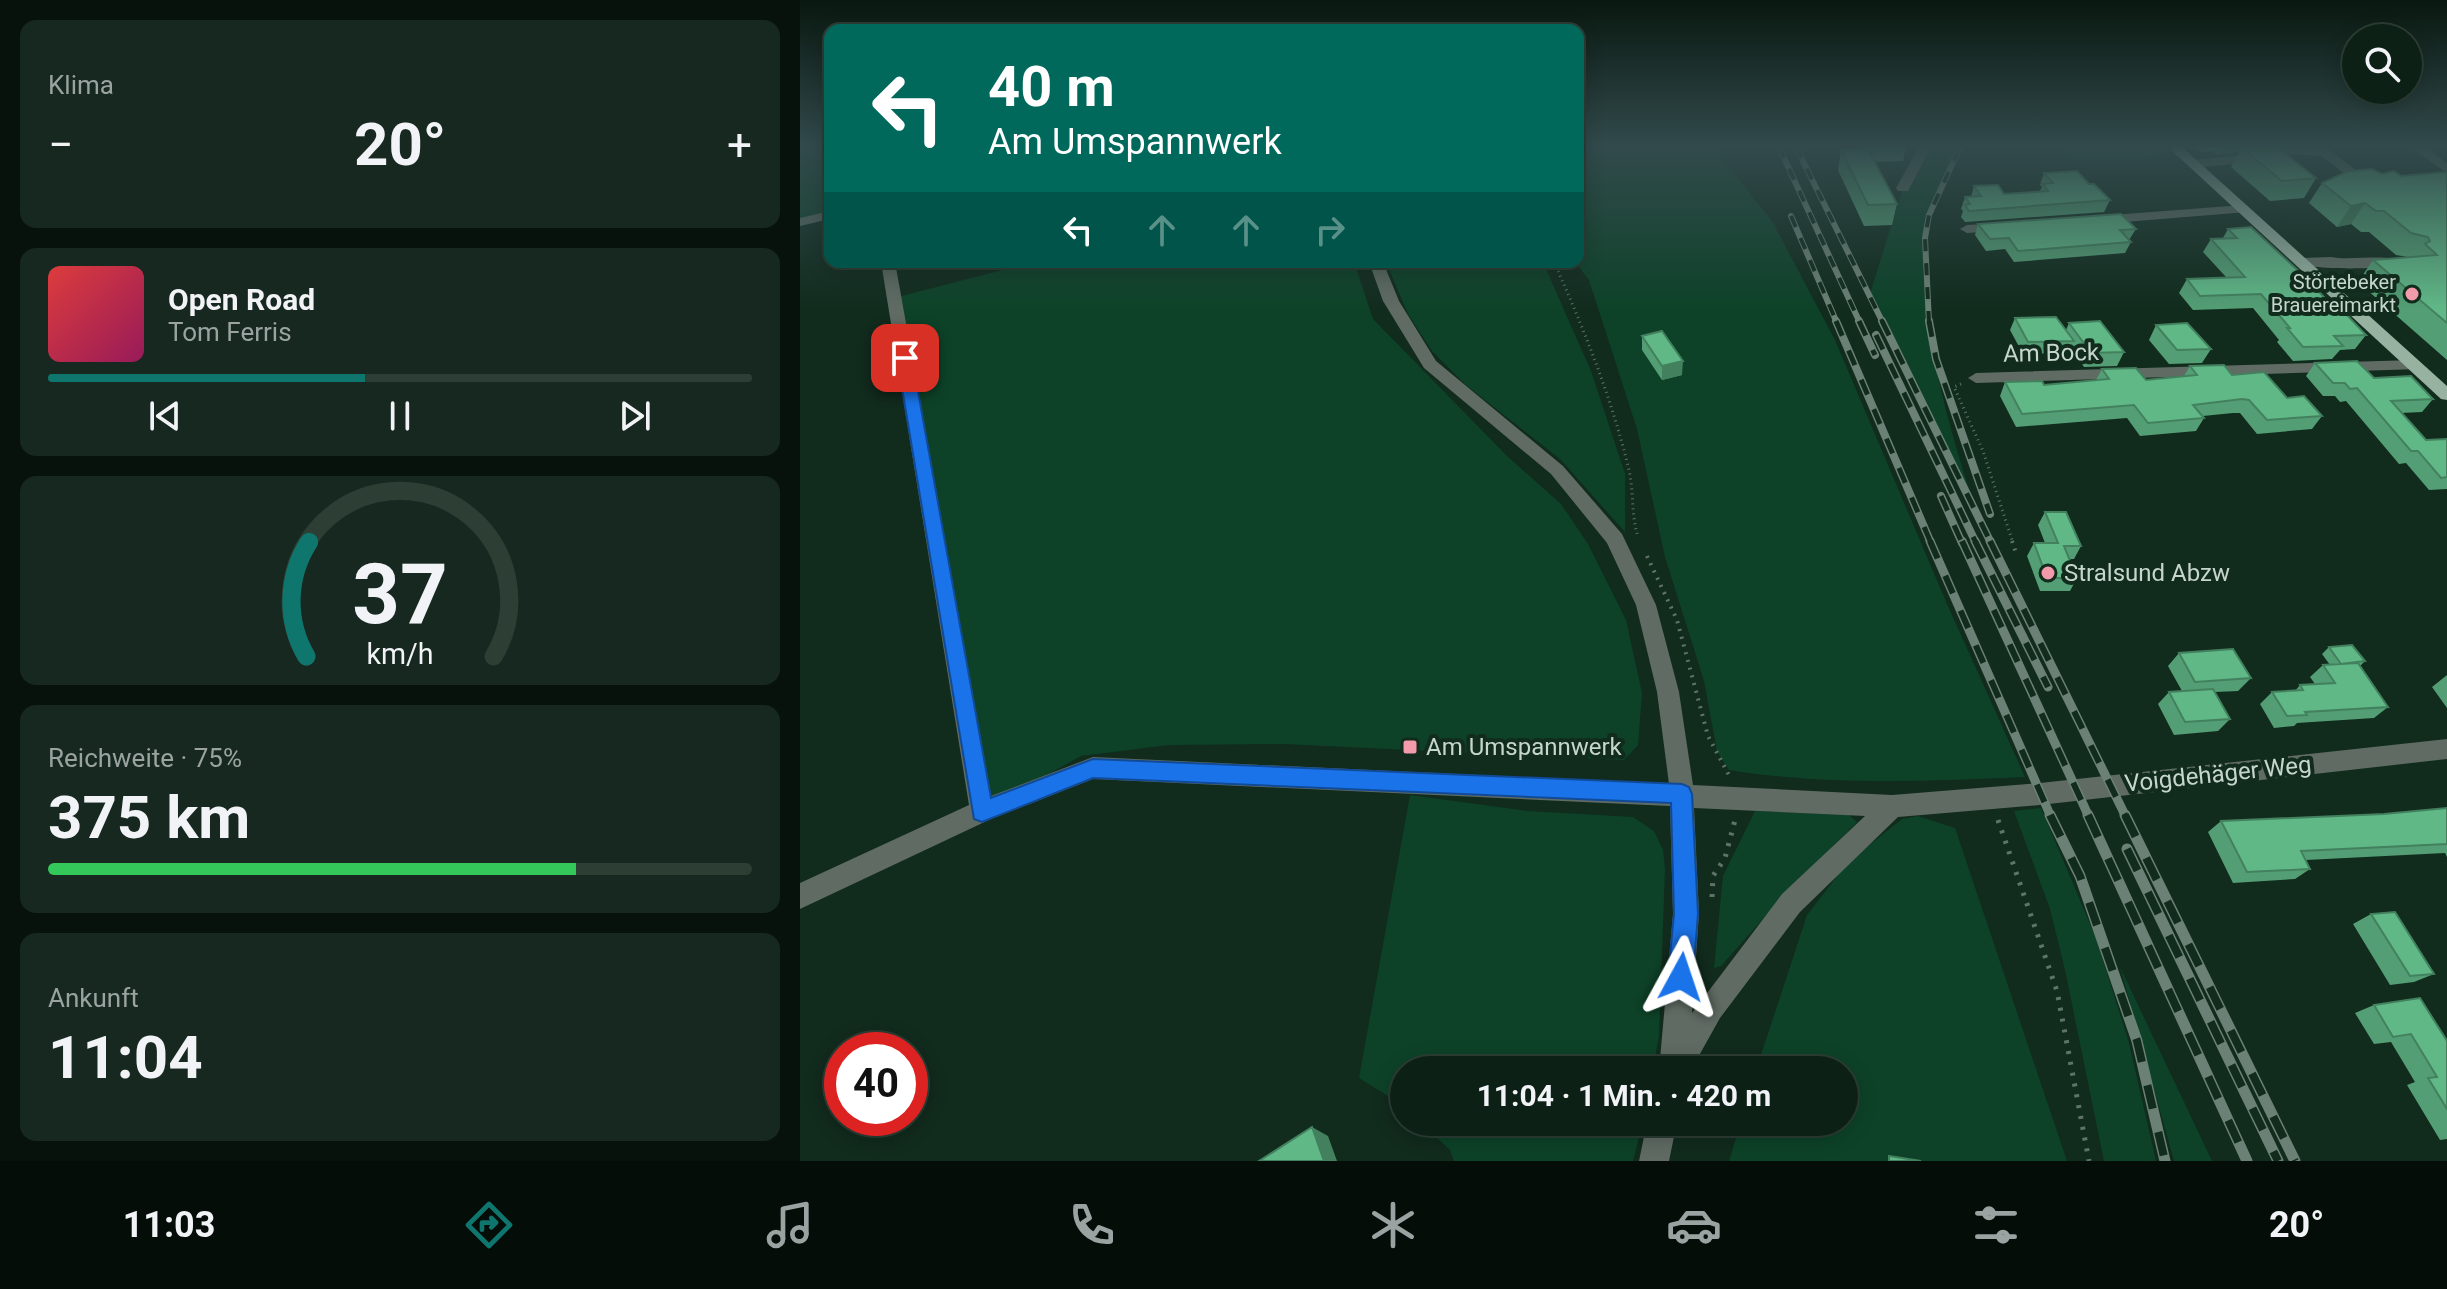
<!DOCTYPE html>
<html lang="de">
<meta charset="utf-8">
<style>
body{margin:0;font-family:Roboto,sans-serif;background:#16281f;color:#f1f3f6;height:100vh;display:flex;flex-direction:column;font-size:30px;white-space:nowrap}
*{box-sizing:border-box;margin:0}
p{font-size:26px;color:#9aa3a1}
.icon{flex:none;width:44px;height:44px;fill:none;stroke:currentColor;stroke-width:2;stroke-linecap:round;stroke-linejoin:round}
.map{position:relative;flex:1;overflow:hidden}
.drawer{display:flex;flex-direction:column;gap:20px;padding:20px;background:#07120c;width:800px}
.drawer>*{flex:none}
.guide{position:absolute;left:24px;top:24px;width:760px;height:244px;border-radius:16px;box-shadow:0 4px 20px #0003,0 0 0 2px #2d3e35;background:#00695c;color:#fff;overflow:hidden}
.buttons{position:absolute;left:1542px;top:24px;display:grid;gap:16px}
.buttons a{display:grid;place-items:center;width:80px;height:80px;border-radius:50%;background:#0d2016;box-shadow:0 4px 20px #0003,0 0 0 2px #2d3e35;font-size:40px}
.speed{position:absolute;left:24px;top:1032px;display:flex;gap:16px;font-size:40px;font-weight:700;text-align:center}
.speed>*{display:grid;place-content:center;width:104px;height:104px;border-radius:50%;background:#0d2016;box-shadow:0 4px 20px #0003,0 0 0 2px #2d3e35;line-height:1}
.speed .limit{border:12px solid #d22;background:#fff;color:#111}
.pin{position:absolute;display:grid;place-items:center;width:68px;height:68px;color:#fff;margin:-34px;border-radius:16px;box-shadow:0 4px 12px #0006}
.me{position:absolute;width:88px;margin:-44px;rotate:5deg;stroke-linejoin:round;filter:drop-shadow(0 0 6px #0008)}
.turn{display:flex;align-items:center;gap:28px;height:168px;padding:0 32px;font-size:36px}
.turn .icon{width:104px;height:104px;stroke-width:2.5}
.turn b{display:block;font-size:56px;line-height:68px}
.lanes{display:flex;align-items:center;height:76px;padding:0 32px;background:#0003;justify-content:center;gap:40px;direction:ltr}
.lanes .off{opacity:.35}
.big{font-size:60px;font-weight:700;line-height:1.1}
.drawer .widget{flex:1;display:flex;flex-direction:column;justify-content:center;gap:12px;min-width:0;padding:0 28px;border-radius:16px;background:#16281f}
.drawer .dial{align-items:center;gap:0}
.dial svg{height:208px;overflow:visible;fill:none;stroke:#2d3e35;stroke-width:7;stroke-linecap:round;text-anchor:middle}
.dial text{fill:#f1f3f6;stroke:none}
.song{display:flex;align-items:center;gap:24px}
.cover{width:96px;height:96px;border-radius:12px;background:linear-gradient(135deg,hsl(0 70% 55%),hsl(330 70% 35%))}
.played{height:8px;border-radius:4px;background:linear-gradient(90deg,#0f766e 45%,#2d3e35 45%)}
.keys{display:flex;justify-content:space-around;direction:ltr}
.heat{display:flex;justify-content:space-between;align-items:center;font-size:44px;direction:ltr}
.charge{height:12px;border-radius:6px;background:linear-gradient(90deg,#34c759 75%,#2d3e35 0)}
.trip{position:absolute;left:590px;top:1056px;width:468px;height:80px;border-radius:40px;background:#0d2016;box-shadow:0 4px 20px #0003,0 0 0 2px #2d3e35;font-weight:700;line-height:80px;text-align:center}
.menu{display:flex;height:128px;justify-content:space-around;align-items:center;background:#050d09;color:#9aa3a1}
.menu .icon{width:56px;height:56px}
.menu .selected{color:#0f766e}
.menu b{font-size:36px;color:#f1f3f6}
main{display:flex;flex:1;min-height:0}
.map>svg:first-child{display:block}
.green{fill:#0d4228}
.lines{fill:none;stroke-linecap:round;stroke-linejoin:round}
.path-far2{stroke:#5f7468;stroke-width:3;stroke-dasharray:1 4;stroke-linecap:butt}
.path-far1{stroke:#5f7468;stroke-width:4;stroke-dasharray:2 6;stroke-linecap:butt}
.path{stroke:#5f7468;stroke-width:5;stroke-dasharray:3 8;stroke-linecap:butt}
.minor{fill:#5f6b63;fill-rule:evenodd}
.major{fill:#98b2a2;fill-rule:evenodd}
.rail-far3-casing{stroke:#6c8175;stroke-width:6}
.rail-far2-casing{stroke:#6c8175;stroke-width:8}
.rail-far1-casing{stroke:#6c8175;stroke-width:9}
.rail-casing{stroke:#6c8175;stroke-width:11}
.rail-far3{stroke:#112b1d;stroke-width:4;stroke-dasharray:12;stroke-linecap:butt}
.rail-far2{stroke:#112b1d;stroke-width:5;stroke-dasharray:16;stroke-linecap:butt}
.rail-far1{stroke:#112b1d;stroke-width:6;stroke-dasharray:19;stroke-linecap:butt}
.rail{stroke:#112b1d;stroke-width:8;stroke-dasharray:24;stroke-linecap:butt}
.wall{fill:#539e74}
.shaded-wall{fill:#43815e}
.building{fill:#60b887;stroke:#43815e;stroke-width:2}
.route{fill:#1a73e8;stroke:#114b97;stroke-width:2}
.poi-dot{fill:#f39aab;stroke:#112b1d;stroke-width:3}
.labels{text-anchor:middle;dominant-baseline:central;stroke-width:8;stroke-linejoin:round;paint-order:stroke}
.far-poi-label{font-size:20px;fill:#c6d6cc;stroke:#112b1d;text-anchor:end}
.street-label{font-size:24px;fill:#c6d6cc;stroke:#112b1d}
.poi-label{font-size:24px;fill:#c6d6cc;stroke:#112b1d;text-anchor:start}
</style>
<main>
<section class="drawer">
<div class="widget"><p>Klima</p>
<div class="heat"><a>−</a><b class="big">20°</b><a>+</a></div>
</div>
<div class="widget">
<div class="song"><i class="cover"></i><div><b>Open Road</b><p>Tom Ferris</p></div></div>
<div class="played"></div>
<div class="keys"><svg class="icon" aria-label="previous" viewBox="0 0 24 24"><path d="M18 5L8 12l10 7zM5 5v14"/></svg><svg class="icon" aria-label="pause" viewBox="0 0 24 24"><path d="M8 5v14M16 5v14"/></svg><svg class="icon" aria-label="next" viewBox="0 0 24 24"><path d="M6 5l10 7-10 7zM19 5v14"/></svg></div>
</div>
<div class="widget dial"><svg viewBox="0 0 100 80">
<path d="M14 69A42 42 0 1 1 86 69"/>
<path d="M14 69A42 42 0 0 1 15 25" stroke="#0f766e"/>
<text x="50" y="56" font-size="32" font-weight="700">37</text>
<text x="50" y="72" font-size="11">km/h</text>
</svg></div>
<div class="widget"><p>Reichweite · 75%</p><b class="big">375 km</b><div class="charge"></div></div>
<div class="widget"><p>Ankunft</p><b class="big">11:04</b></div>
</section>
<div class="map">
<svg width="1647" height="1161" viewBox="0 0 1647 1161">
<rect width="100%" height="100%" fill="#112b1d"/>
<!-- green -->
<path class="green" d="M0,147H30V215L0,222Z
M778,147H913L972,221L1035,340L1147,604L1225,777C1126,781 1027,786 929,770L917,751L904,681L865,557L837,429L789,280L775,262H778Z
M1125,147H1160C1149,169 1136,190 1129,214C1108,288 1150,434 1175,506L1069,297L1103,188Z
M1266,147H1359L1367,155L1277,160Z
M233,262H554L573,319L707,456L761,504L788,544L826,620L842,693L838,745L824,760L484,744L369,745L281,756L182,811L94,298Z
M586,262H743L791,371L825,474V532L760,459L667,386L632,351L608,314Z
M610,795L727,811L833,817L854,831L863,850L865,870L859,1035L853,1070H604V1106L559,1078Z
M1241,808L1296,938L1329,1043L1356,1161H1304L1265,970L1250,909L1214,811Z
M955,811L1049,815L1057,822L985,894L921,966L914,968L923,876Z
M1118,816L1155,828L1267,1161H929L941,1122H1044V1070H956L1007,915L1049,861L1102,819Z
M1320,967L1412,1161H1374Z
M620,1122H843L833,1161H654L650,1150Z"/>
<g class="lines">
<!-- path-far2 -->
<path class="path-far2" d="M754,262C784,329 812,399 829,470C834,492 831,515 838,537
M1161,384L1154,387L1183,451L1213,543"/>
<!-- path-far1 -->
<path class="path-far1" d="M1212,541L1216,553
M847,556L877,620L908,736L930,777"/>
<!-- path -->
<path class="path" d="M1198,820L1257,991L1289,1161
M912,897L913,876L925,858L935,820"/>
<!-- minor -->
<path class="minor" d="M1119,147H1131L1108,191H1098L1096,188Z
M1480,147L1529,149L1578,188L1566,191L1522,156L1485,154L1456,162L1392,168L1386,164L1392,160L1455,154Z
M1610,147H1625L1647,163V173Z
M1443,205L1448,206V212L1299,224L1292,220L1299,216Z
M30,211V219L0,226V218Z
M1203,223L1210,227L1208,230L1167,233L1160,229L1167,225Z
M1531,257C1550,261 1591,253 1603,262C1592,271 1504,270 1494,262L1501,258Z
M81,262H95L191,796L293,757L869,784L857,692L836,605L807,543L751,474L624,368L583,301L569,262H583L599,301L636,361L763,466L822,534L856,605L879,692L893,785L1092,795L1240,783L1647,739V759L1240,805L1098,817L1000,912L920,1018L891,1070H859L873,914L870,806L293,779L191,819L0,909V883L169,805ZM894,808L1065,816L982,894L892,1013L899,914Z
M1614,360L1622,365L1620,369L1176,383L1168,378L1176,373Z
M847,1122H877L869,1161H839Z"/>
<!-- major -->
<path class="major" d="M1368,147H1382L1647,386V400L1641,399Z"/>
<defs>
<path id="rail-far3" d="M979,147L1060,323
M996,147L1083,323
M991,216L1037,323
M1129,323L1125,238L1129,215L1160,147"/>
<path id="rail-far2" d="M1036,321L1131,543
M1059,321L1075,355
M1082,321L1191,543
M1129,321L1136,359L1190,514
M1076,335L1176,543
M1141,496L1162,543"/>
<path id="rail-far1" d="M1130,541L1251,817
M1162,541L1289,817
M1175,541L1248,687
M1190,541L1326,817"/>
<path id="rail" d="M1250,815L1280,876L1337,1041L1365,1161
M1288,815L1447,1161
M1325,815L1495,1161
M1327,849L1478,1161"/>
</defs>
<!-- rail-far3 casing -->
<use href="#rail-far3" class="rail-far3-casing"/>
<!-- rail-far2 casing -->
<use href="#rail-far2" class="rail-far2-casing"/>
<!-- rail-far1 casing -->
<use href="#rail-far1" class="rail-far1-casing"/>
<!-- rail casing -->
<use href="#rail" class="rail-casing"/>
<!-- rail-far3 -->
<use href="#rail-far3" class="rail-far3"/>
<!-- rail-far2 -->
<use href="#rail-far2" class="rail-far2"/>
<!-- rail-far1 -->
<use href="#rail-far1" class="rail-far1"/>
<!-- rail -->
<use href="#rail" class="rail"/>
</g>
<!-- wall -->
<path class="wall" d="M1066,147H1106L1103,161L1075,162L1097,204L1092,225L1064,226L1038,170L1041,150L1067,149Z
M1396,147H1477L1516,178L1504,198L1470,201L1431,167L1440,151L1417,155L1412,151L1401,152Z
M1647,172V360L1558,282L1573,260L1608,257L1596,255L1569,232H1561L1551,224L1537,227L1509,203L1522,183L1582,174L1601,176Z
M1244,173L1289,184L1310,200L1304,212L1165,222L1161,217L1163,211L1161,209L1165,197H1171L1174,186L1204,194L1240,191L1242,187L1240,185Z
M1178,224L1336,229L1329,240L1331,242L1325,253L1214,262L1205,249L1186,251L1175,235Z
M1428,229L1566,335L1555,349L1540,350L1532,359L1493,361L1477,342L1479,340L1453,308L1393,310L1379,293L1387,279L1426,277L1403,252L1411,239L1423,238Z
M1215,318L1266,330L1269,323L1324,352L1317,366L1284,367L1270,348L1268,353L1223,354L1210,330Z
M1356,325L1411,349L1402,363L1369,364L1349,340Z
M842,336L882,375L862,380L842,350Z
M1515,363L1574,378L1633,399L1622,412L1601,413L1626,440L1647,439V489L1629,490L1606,463L1599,464L1546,401L1540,402L1535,396H1523L1506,376Z
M1390,366L1432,375L1487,398L1522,416L1512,429L1457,434L1440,413H1433L1403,416L1404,418L1396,431L1340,436L1327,418L1216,427L1200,396L1205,382L1244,385L1296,380L1302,369L1346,380L1384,376Z
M1245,512L1281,546L1274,559H1270L1277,578L1270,591H1240L1227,556L1234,543H1245L1238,525Z
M1529,647L1565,661L1560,666L1588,707L1574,718L1497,723L1494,726L1474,728L1460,704L1472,692L1495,691L1500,685L1515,684L1510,677L1523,665H1530L1522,654Z
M1379,653L1451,678L1438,691L1415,692L1430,719L1418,731L1374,735L1358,704L1369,692L1382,691L1368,666Z
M1647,675V708L1632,687Z
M1647,808V857L1645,853L1506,860L1510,869L1495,879L1433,883L1408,832L1421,821L1584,814Z
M1571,914L1634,974L1614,982L1590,985L1553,924Z
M1574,1005L1647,1041V1139L1640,1140L1607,1085L1615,1082L1591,1042L1574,1044L1555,1013Z"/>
<!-- shaded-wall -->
<path class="shaded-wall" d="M1420,147H1460L1442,148L1440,151L1417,155Z
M1565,203L1551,224L1537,227L1551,206Z
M883,361L882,375L862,380V366Z
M512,1127L528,1136L537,1161H524Z"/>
<!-- building -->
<path class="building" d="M1477,147L1516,178L1482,181L1442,148Z
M1068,149L1097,204L1068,205L1041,150Z
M1572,169L1582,174L1594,171L1601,176L1647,172V323L1573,260L1637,255L1625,244L1630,241L1628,237L1611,233L1584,211H1576L1565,203L1551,206L1522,183L1548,171Z
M1277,171L1289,184H1294L1310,200L1169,211L1165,205L1170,204L1165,197L1181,196L1174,186L1198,185L1204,194L1248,191L1243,184L1253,183L1244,173Z
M1321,214L1336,229L1320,230L1331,242L1218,251L1209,238L1190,239L1178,224Z
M1451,227L1503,275L1541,315H1547L1566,335L1534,336L1543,346L1503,347L1487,328H1490L1461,294L1400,296L1387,279L1445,277L1411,239L1437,238L1428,229Z
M1256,317L1274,341L1228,342L1215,318Z
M1300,321L1324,352L1291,353L1269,323Z
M1387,323L1411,349L1377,350L1356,325Z
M862,331L883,361L862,366L842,336Z
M1557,361L1574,378L1611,376L1633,399L1591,401L1626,440L1647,439V477L1641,478L1618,451H1611L1557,388L1550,389L1545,383H1533L1515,363Z
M1424,365L1432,375L1464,372L1487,398L1504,396L1522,416L1467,420L1449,400L1442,399L1393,405L1404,418L1348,423L1334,405L1222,414L1205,382L1242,381L1244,385L1309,379L1302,369L1336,368L1346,380L1397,375L1390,366Z
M1245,512H1266L1281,546H1264L1277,578H1247L1234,543H1258Z
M1552,645L1565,661L1541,664L1529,647Z
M1433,649L1451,678L1395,682L1379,653Z
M1558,663L1588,707L1505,712L1507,715L1487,716L1472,692L1503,690L1500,685L1535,683L1523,665Z
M1413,689L1430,719L1385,722L1369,692Z
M1647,808V844L1501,851L1510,869L1447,872L1421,821L1584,814Z
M1595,912L1634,974L1610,976L1571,914Z
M1620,998L1647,1041V1109L1628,1078L1637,1077L1611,1034L1593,1037L1574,1005Z
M512,1127L524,1161H459Z
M1089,1156L1121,1161H1089Z"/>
<!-- sky -->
<linearGradient id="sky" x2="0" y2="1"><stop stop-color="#091810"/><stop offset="0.47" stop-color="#324a4c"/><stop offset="1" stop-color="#324a4c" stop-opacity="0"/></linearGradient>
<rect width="1647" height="310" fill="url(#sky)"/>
<!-- route -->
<path class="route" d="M105,354L112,358L191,798L293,759L882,784L889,787L892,794L898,914L893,977L889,985L881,989L872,985L868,977L874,914L871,803L293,778L182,822L174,819L97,358Z"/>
<!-- markers -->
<g class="poi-dot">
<circle cx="1612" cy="294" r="8"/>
<circle cx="1248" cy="573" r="8"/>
<rect x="602" y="739" width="16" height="16" rx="4"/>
</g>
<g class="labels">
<!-- far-poi labels -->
<g class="far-poi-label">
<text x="1596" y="282">Störtebeker<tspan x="1596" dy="23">Brauereimarkt</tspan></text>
</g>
<!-- street labels -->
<g class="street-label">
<text transform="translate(1251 353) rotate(-1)">Am Bock</text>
<text transform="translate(1418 774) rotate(-6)">Voigdehäger Weg</text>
</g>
<!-- poi labels -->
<g class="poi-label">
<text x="1264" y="573">Stralsund Abzw</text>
<text x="626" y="747">Am Umspannwerk</text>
</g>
</g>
</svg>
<div class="buttons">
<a><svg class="icon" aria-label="search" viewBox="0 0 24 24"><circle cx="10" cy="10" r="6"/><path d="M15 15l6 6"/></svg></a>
</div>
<div class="speed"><div class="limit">40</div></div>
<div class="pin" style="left:105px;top:358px;background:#d93025"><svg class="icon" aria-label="arrive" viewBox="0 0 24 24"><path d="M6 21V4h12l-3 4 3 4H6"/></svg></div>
<svg class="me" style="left:881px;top:977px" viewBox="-20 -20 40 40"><path d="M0-17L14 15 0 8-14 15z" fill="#1a73e8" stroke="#fff" stroke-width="4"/></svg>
<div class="trip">11:04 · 1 Min. · 420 m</div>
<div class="guide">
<div class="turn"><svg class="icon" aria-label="left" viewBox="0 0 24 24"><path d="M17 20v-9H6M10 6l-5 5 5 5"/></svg><div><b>40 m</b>Am Umspannwerk</div></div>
<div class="lanes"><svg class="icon" aria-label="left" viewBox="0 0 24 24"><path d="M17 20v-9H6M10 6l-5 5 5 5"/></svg><svg class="icon off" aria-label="ahead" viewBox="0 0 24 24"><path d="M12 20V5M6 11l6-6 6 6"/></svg><svg class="icon off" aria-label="ahead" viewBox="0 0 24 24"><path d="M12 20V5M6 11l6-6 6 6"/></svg><svg class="icon off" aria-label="right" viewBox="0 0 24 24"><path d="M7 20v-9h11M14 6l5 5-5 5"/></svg></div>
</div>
</div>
</main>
<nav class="menu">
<b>11:03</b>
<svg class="icon selected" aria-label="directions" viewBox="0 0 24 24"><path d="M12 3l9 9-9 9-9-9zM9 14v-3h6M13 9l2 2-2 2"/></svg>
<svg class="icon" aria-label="music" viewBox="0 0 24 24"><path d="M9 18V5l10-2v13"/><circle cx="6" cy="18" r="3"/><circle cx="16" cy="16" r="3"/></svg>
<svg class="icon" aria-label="phone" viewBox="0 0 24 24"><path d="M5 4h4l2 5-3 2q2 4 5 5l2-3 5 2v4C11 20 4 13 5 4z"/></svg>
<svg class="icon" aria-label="climate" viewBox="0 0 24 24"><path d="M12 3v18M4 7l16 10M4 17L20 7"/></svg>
<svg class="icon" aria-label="car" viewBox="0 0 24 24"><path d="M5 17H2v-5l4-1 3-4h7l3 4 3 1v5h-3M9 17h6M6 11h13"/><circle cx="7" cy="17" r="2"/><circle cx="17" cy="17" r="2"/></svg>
<svg class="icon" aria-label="filters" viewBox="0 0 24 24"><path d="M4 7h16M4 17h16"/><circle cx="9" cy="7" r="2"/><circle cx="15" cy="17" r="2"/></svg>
<b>20°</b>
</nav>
